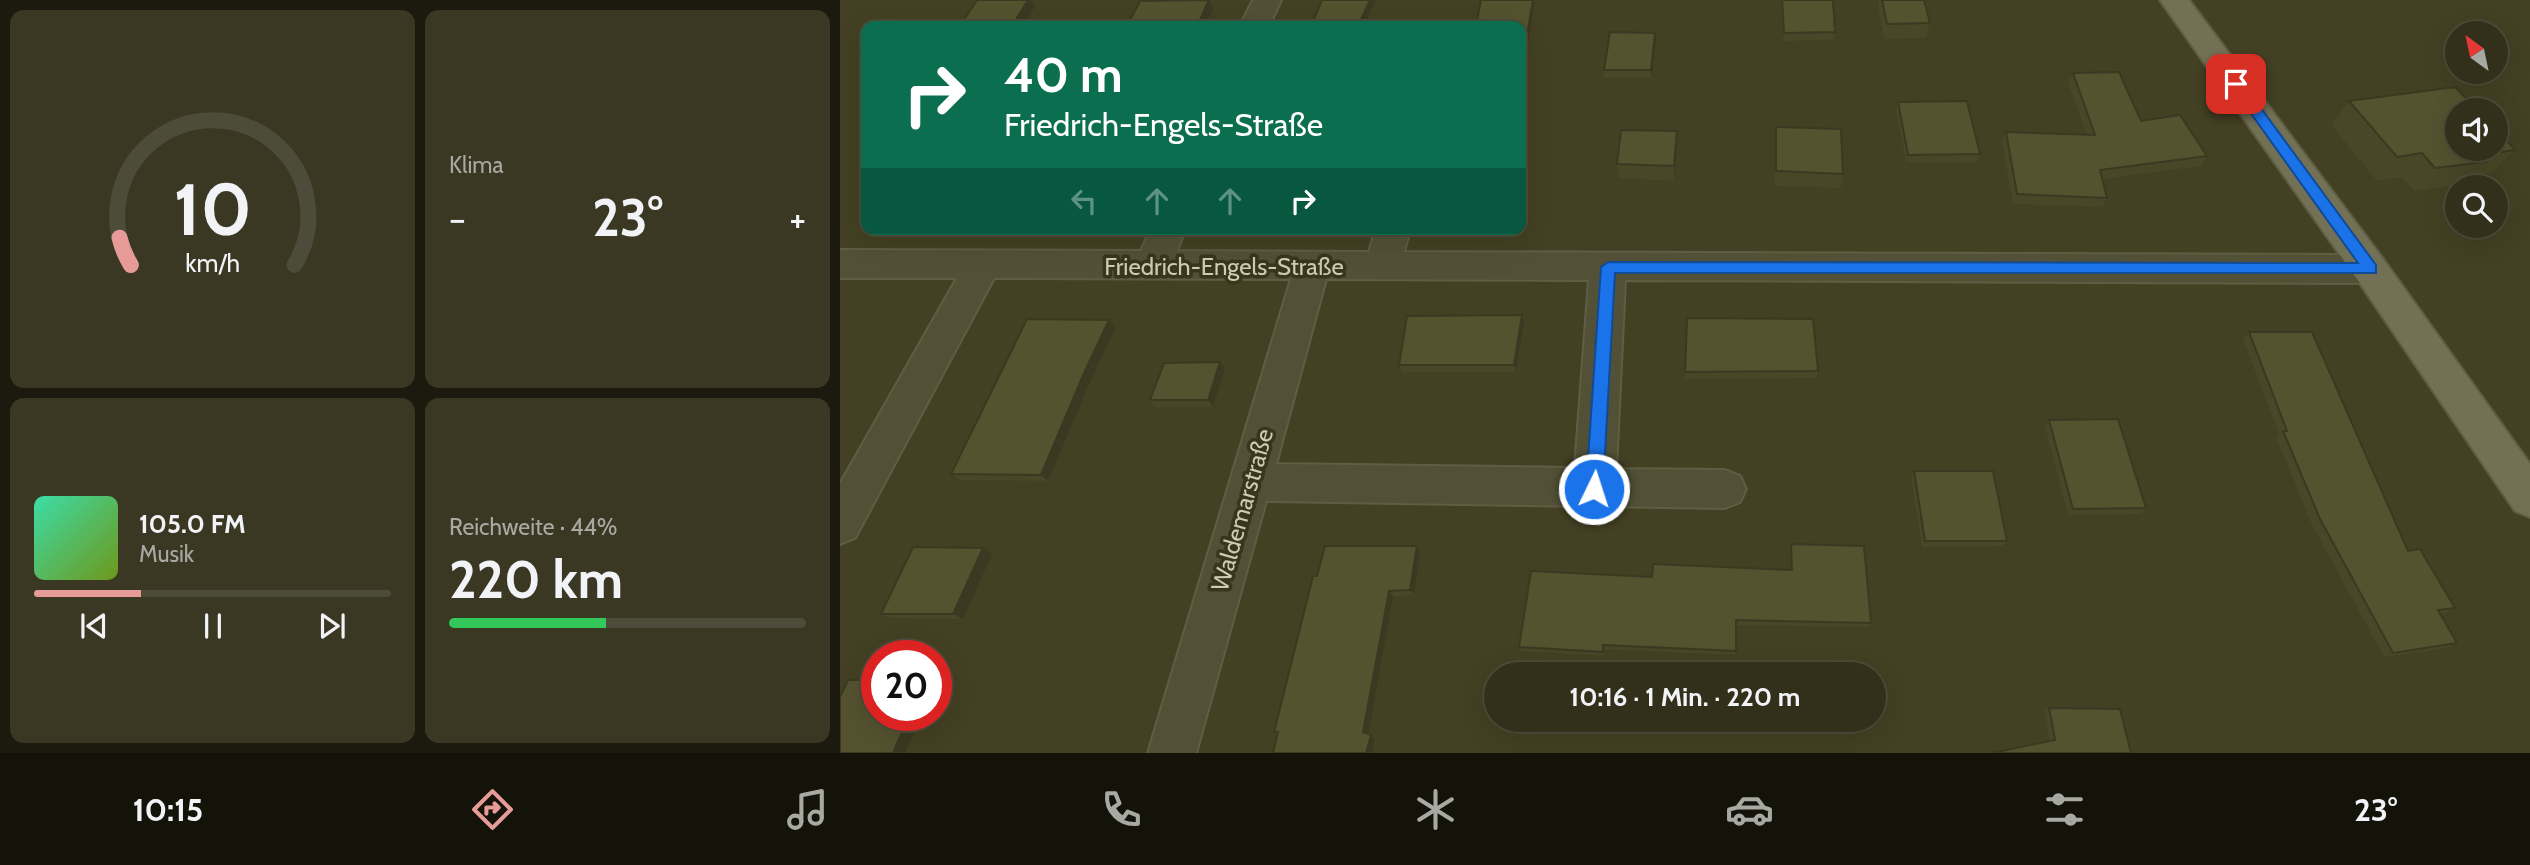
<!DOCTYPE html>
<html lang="de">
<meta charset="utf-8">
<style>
body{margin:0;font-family:Cabin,sans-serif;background:#3a3823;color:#f1f3f6;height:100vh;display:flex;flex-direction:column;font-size:26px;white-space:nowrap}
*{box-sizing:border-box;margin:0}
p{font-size:23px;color:#a8a9a2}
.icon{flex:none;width:38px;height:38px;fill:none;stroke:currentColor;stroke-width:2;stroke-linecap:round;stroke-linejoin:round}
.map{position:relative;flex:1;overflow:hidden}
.side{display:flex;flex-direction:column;gap:10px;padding:10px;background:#1c1a0e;width:840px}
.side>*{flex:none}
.guide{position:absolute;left:21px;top:21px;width:665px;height:214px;border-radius:14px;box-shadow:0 7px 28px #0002,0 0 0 2px #4d4b39;background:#0b6e4f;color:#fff;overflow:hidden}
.needle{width:46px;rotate:327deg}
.tools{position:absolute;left:1605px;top:21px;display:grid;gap:14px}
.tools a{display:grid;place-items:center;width:63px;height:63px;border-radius:50%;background:#32301a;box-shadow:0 7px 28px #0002,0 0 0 2px #4d4b39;font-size:35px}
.speed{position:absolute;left:21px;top:640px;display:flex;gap:14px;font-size:35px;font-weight:700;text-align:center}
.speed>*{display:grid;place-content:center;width:91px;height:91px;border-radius:50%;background:#32301a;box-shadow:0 7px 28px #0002,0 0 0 2px #4d4b39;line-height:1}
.speed .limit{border:10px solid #d22;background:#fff;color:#111}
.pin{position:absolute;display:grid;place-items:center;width:60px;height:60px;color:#fff;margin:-30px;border-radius:14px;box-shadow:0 4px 10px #0006}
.me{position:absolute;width:77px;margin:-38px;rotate:4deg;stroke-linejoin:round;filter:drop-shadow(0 0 5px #0008)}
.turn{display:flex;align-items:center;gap:24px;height:147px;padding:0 28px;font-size:32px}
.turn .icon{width:91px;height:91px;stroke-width:2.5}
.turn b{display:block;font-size:49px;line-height:60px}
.lanes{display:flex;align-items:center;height:66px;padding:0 28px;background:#0003;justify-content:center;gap:35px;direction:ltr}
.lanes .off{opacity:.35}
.big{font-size:52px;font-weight:800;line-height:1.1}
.side .card{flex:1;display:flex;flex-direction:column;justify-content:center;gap:10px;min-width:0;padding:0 24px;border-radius:14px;background:#3a3823}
.side .dial{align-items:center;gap:0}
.dial svg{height:182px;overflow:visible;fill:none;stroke:#4d4b39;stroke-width:7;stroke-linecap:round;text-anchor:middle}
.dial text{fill:#f1f3f6;stroke:none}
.song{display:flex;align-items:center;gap:21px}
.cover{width:84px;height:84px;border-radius:10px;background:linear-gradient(135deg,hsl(160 70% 55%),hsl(80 70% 35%))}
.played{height:7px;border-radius:4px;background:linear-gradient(90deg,#e69b98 30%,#4d4b39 30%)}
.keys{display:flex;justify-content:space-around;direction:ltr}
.heat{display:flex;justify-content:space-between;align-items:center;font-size:38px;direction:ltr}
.charge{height:10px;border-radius:5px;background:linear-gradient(90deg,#34c759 44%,#4d4b39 0)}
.side .tiles{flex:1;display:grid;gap:10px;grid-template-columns:repeat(2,1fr)}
.trip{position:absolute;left:644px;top:662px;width:402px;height:70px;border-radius:35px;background:#32301a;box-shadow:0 7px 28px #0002,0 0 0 2px #4d4b39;font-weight:800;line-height:70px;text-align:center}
.menu{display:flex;height:112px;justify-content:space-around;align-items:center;background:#14130a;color:#a8a9a2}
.menu .icon{width:49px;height:49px}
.menu .selected{color:#e69b98}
.menu b{font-size:32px;color:#f1f3f6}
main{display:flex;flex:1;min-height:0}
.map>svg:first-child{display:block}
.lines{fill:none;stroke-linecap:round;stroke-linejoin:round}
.minor-casing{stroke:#5f5d44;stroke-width:4}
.major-casing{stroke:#5f5d44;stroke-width:4}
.minor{fill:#525137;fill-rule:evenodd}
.major{fill:#727055;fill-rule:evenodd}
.wall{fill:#484728}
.shaded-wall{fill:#3b3921}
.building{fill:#54522f;stroke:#3b3921;stroke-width:2}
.route{fill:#1a73e8;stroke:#114b97;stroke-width:2}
.labels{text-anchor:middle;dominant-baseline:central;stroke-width:7;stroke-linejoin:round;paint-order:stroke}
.street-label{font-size:24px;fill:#ccccb4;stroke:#38361c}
</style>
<main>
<section class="side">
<div class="tiles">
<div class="card dial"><svg viewBox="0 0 100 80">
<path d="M14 69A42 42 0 1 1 86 69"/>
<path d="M14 69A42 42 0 0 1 9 57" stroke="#e69b98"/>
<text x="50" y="56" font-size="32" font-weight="700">10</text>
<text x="50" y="72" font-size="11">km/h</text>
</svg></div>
<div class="card"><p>Klima</p>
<div class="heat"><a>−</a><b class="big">23°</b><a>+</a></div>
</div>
<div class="card">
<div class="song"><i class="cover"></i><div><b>105.0 FM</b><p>Musik</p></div></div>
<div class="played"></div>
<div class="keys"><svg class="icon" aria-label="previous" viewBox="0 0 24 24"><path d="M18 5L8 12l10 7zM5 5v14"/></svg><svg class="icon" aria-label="pause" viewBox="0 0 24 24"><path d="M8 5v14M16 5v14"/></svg><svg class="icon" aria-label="next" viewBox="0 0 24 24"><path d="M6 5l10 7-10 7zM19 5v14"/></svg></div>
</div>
<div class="card"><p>Reichweite · 44%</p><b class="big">220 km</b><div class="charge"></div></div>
</div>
</section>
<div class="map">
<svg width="1690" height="753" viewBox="0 0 1690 753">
<rect width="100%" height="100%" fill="#434023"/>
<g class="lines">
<defs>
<path id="minor" d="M413,0H441L429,26H400Z
M311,229H345L337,251L529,252L536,229H570L564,252L1530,255L1543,259L1548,269L1543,279L1530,283L785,280L776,469L885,470L900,476L906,489L900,502L885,508L762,506L754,509L746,506L426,501L356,753H308L451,279L154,278L15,538L0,544V484L117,278H0V250L301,251ZM486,279L749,280L735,468L436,464Z"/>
<path id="major" d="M1320,0H1349L1543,259L1690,464V517L1675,511L1517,279Z"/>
</defs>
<!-- minor casing -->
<use href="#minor" class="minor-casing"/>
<!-- major casing -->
<use href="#major" class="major-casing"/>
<!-- minor -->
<use href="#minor" class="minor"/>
<!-- major -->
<use href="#major" class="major"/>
</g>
<!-- wall -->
<path class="wall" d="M641,0H695L686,55H683Z
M941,0H993L995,32L993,40L943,41Z
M1039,0H1084L1090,23L1086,38L1044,39L1038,5Z
M816,41L812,78H764V70Z
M1233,73L1301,121L1367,156L1361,166L1262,179L1267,198L1262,207L1173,204L1162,142L1166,132L1247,135L1228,83Z
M1509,101L1675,150L1652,173L1631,176L1622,185L1574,191L1562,177L1537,181L1491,125Z
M1058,102L1140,154L1137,162H1066L1056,109Z
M936,127L1003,174L1001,188L935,186V141Z
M837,131V146L834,181L779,178L777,164Z
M682,315L684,322L676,372H562L559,365Z
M847,318L978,371L976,378L845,379Z
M276,327L251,380L208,481L120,480L111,474Z
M1409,332L1568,551L1615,608L1605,613H1600L1617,643L1607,648L1544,657L1472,525L1436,437L1439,434L1403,339Z
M380,362L385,369L373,407H316L310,400Z
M1209,420L1306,508L1301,514L1228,515L1205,427Z
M1074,471L1167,541L1163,546L1082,547L1071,477Z
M951,544L1031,623L1029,627L896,625L895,655L764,649V656L681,651L679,647L812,577L951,569L950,550Z
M143,548L152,554L123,619L51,618L41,614Z
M580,552L574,595L553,596L528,734L535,739L532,753H433L438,734L434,732L477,576Z
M1209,708L1291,753L1210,741L1204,711Z"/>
<!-- shaded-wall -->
<path class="shaded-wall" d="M188,0H191L195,6L183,26H172Z
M369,0L373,8L365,26H357Z
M530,0H536L524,26H518Z
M693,0H695L686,55L685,47Z
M815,33L816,41L812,78L811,70Z
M681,47L683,55L681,69Z
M837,131V146L834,181V166Z
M682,315L684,322L676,372L674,365Z
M269,320L276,327L251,380L208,481L201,475L244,373Z
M380,362L385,369L373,407L368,400Z
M577,546L580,552L574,595L570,590Z
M143,548L152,554L123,619L113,614Z
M549,591L553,596L528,736L523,732Z
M69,716H81L65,753H53Z
M531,735L535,739L532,753H526Z"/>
<!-- building -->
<path class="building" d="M137,0H188L172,26H120Z
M369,0L357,26H287L300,1Z
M482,0H530L518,26H471Z
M641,0H693L685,47H681V51V26H636Z
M942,0H993L995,32L944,33Z
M1042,0H1084L1090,23L1047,24Z
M770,32L815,33L811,70H764Z
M1279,72L1301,121L1340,115L1367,156L1260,170L1267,198L1177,194L1166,132L1255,135L1233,73Z
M1615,87L1638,110H1617V149H1656V129L1675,150L1639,155L1645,162L1595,168L1582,153L1557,157L1509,101Z
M1127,101L1140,154L1068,155L1058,102Z
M936,127L1001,129L1003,174L936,171Z
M781,130L837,131L834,166L777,164Z
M682,315L674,365H559L567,316Z
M847,318L973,319L978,371L845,372Z
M187,319L269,320L244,373L201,475L111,474Z
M1409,332H1472L1568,551L1580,549L1615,608L1598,610L1617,643L1553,653L1480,519L1443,431H1447Z
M380,362L368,400H310L324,363Z
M1278,419L1306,508L1233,509L1209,420Z
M1074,471H1153L1167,541H1085Z
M951,544L1024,546L1031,623L896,620V651L763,645V652L679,647L691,571L812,577L813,564L952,570Z
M485,546H577L570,590L549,591L523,732L531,735L526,753H433L438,732H434L473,576H477Z
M73,547L143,548L113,614H41Z
M8,680H37V716H69L53,753H0V697Z
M1209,708L1280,709L1291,753H1152L1215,740Z"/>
<!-- route -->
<path class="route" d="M1396,79L1401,81L1536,265V273H775L763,489L754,497L748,495L746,489L761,267L768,262L1518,263L1392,87L1390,84Z"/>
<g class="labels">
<!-- street labels -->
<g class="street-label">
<text x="384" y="266">Friedrich-Engels-Straße</text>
<text transform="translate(402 510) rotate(-74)">Waldemarstraße</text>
</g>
</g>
</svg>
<div class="tools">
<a><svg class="needle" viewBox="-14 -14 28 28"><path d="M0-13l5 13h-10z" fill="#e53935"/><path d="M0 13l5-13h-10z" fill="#a8a9a2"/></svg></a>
<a><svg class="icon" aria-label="sound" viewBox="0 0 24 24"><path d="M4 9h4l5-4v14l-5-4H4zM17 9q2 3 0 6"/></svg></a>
<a><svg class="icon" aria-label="search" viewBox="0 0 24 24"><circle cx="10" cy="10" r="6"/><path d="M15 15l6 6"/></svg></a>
</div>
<div class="speed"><div class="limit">20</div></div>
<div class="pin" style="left:1396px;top:84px;background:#d93025"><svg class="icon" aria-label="arrive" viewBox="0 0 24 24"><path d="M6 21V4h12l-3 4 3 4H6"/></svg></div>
<svg class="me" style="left:754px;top:489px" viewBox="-20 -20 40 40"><circle r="17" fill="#1a73e8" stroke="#fff" stroke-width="3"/><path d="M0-11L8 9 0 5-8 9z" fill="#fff"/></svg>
<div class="trip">10:16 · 1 Min. · 220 m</div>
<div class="guide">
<div class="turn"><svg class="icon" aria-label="right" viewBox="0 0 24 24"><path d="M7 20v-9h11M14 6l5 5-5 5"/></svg><div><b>40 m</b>Friedrich-Engels-Straße</div></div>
<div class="lanes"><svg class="icon off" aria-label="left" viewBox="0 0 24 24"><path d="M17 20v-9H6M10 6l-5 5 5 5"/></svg><svg class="icon off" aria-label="ahead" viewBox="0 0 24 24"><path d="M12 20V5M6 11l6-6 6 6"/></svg><svg class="icon off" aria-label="ahead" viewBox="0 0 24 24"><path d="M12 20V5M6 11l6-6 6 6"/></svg><svg class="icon" aria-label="right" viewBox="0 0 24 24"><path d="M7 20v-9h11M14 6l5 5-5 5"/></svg></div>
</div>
</div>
</main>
<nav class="menu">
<b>10:15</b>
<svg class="icon selected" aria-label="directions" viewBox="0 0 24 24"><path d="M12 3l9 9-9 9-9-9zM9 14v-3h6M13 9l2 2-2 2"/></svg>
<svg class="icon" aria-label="music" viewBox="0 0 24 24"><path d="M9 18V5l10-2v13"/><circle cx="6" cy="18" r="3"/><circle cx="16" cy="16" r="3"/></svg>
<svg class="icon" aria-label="phone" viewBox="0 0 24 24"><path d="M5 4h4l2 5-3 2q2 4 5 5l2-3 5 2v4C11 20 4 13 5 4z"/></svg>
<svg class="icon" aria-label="climate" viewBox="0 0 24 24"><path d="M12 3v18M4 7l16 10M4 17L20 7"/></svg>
<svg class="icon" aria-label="car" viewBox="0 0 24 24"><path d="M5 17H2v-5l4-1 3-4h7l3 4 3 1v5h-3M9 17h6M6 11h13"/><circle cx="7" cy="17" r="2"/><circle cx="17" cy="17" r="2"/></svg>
<svg class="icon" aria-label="filters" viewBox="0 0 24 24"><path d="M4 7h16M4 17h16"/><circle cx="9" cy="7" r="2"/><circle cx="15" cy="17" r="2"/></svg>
<b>23°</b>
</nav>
